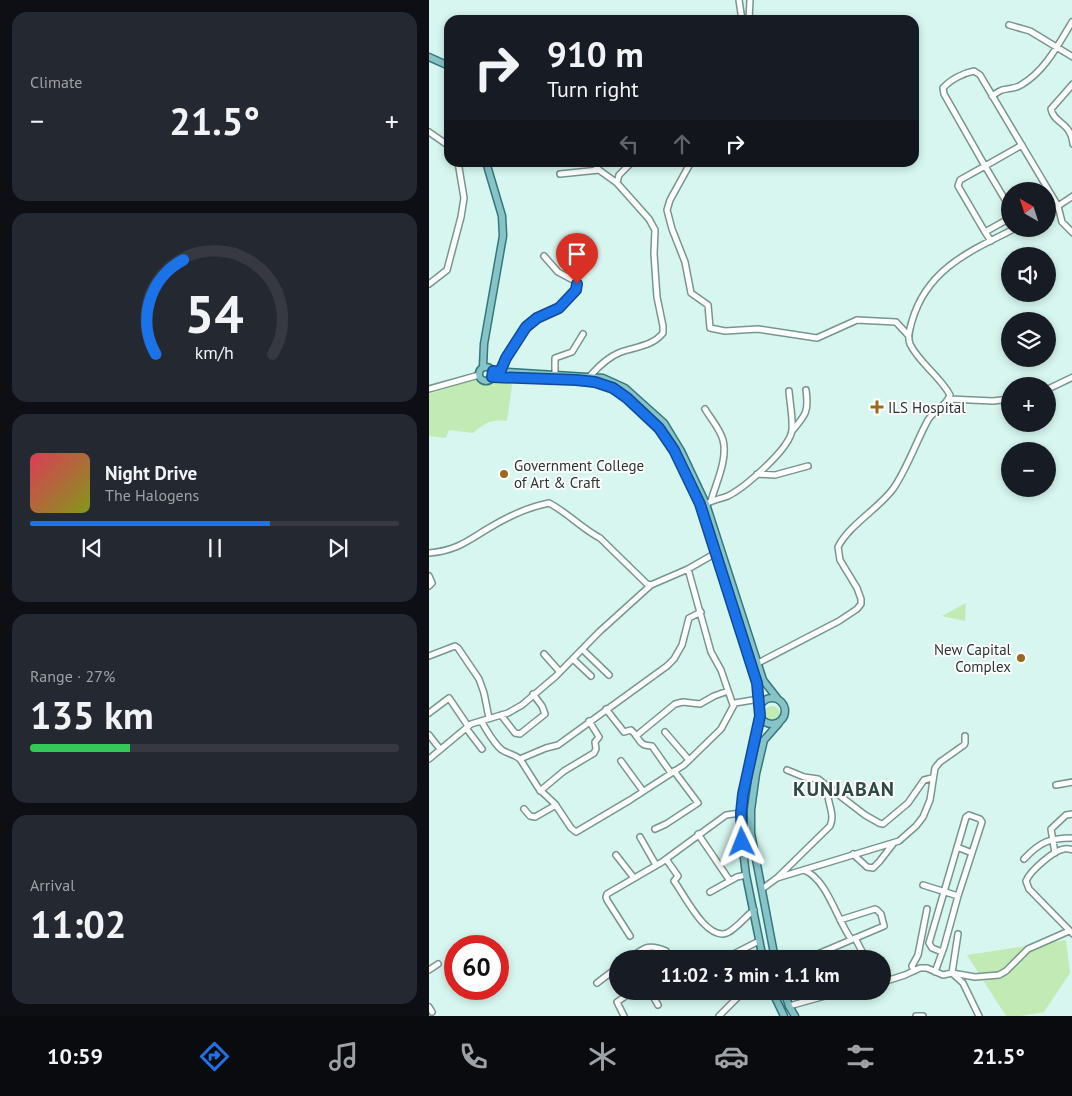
<!DOCTYPE html>
<meta charset="utf-8">
<style>
body{margin:0;font-family:"PT Sans",sans-serif;background:#242831;color:#f1f3f6;height:100vh;display:flex;flex-direction:column;font-size:19px;white-space:nowrap}
*{box-sizing:border-box;margin:0}
p{font-size:16px;color:#9ea1a6}
.icon{flex:none;width:28px;height:28px;fill:none;stroke:currentColor;stroke-width:2;stroke-linecap:round;stroke-linejoin:round}
.map{position:relative;flex:1;overflow:hidden}
.drawer{display:flex;flex-direction:column;gap:12px;padding:12px;background:#0d0f14;width:429px}
.drawer>*{flex:none}
.guide{position:absolute;left:15px;top:15px;width:475px;height:152px;border-radius:15px;box-shadow:0 2px 8px #0003;background:#171b24;color:#f1f3f6;overflow:hidden}
.needle{width:32px;rotate:321deg}
.fabs{position:absolute;left:572px;top:182px;display:grid;gap:10px}
.fabs a{display:grid;place-items:center;width:55px;height:55px;border-radius:50%;background:#171b24;box-shadow:0 2px 8px #0003;font-size:25px}
.speed{position:absolute;left:15px;top:935px;display:flex;gap:10px;font-size:25px;font-weight:700;text-align:center}
.speed>*{display:grid;place-content:center;width:65px;height:65px;border-radius:50%;background:#171b24;box-shadow:0 2px 8px #0003;line-height:1}
.speed .limit{border:8px solid #d22;background:#fff;color:#111}
.pin{position:absolute;display:grid;place-items:center;width:42px;height:42px;color:#fff;margin:-51px -21px;border-radius:50% 50% 50% 0;rotate:-45deg;box-shadow:0 0 5px #0007}
.pin .icon{rotate:45deg}
.me{position:absolute;width:55px;margin:-28px;rotate:358deg;stroke-linejoin:round;filter:drop-shadow(0 0 4px #0008)}
.turn{display:flex;align-items:center;gap:18px;height:105px;padding:0 20px;font-size:22px}
.turn .icon{width:65px;height:65px;stroke-width:2.5}
.turn b{display:block;font-size:35px;line-height:42px}
.lanes{display:flex;align-items:center;height:48px;padding:0 20px;background:#0003;justify-content:center;gap:25px;direction:ltr}
.lanes .off{opacity:.35}
.big{font-size:38px;font-weight:700;line-height:1.1}
.drawer .widget{flex:1;display:flex;flex-direction:column;justify-content:center;gap:8px;min-width:0;padding:0 18px;border-radius:15px;background:#242831}
.drawer .dial{align-items:center;gap:0}
.dial svg{height:130px;overflow:visible;fill:none;stroke:#363941;stroke-width:7;stroke-linecap:round;text-anchor:middle}
.dial text{fill:#f1f3f6;stroke:none}
.song{display:flex;align-items:center;gap:15px}
.cover{width:60px;height:60px;border-radius:8px;background:linear-gradient(135deg,hsl(350 70% 55%),hsl(70 70% 35%))}
.played{height:5px;border-radius:2px;background:linear-gradient(90deg,#1a73e8 65%,#363941 65%)}
.keys{display:flex;justify-content:space-around;direction:ltr}
.heat{display:flex;justify-content:space-between;align-items:center;font-size:28px;direction:ltr}
.charge{height:8px;border-radius:4px;background:linear-gradient(90deg,#34c759 27%,#363941 0)}
.trip{position:absolute;left:180px;top:950px;width:282px;height:50px;border-radius:25px;background:#171b24;box-shadow:0 2px 8px #0003;font-weight:700;line-height:50px;text-align:center}
.tab-bar{display:flex;height:80px;justify-content:space-around;align-items:center;background:#090b0e;color:#9ea1a6}
.tab-bar .icon{width:35px;height:35px}
.tab-bar .active{color:#1a73e8}
.tab-bar b{font-size:22px;color:#f1f3f6}
main{display:flex;flex:1;min-height:0}
.map>svg:first-child{display:block}
.green{fill:#c2eab4}
.lines{fill:none;stroke-linecap:round;stroke-linejoin:round}
.minor-casing{stroke:#78958f;stroke-width:8}
.major-casing{stroke:#33787c;stroke-width:9}
.minor{stroke:#fff;stroke-width:5}
.major{stroke:#88c3c8;stroke-width:6}
.route-casing{stroke:#114b97;stroke-width:12}
.route{stroke:#1a73e8;stroke-width:9}
.poi-dot{fill:#9b681d;stroke:#fff;stroke-width:2}
.labels{text-anchor:middle;dominant-baseline:central;stroke-width:4;stroke-linejoin:round;paint-order:stroke}
.poi-label{font-size:15px;fill:#2a3633;stroke:#fff;text-anchor:start}
.district-label{font-size:20px;font-weight:bold;letter-spacing:1px;fill:#2e4944;stroke:#fff}
</style>
<main>
<section class="drawer">
<div class="widget"><p>Climate</p>
<div class="heat"><a>−</a><b class="big">21.5°</b><a>+</a></div>
</div>
<div class="widget dial"><svg viewBox="0 0 100 80">
<path d="M14 69A42 42 0 1 1 86 69"/>
<path d="M14 69A42 42 0 0 1 31 11" stroke="#1a73e8"/>
<text x="50" y="56" font-size="32" font-weight="700">54</text>
<text x="50" y="72" font-size="11">km/h</text>
</svg></div>
<div class="widget">
<div class="song"><i class="cover"></i><div><b>Night Drive</b><p>The Halogens</p></div></div>
<div class="played"></div>
<div class="keys"><svg class="icon" aria-label="previous" viewBox="0 0 24 24"><path d="M18 5L8 12l10 7zM5 5v14"/></svg><svg class="icon" aria-label="pause" viewBox="0 0 24 24"><path d="M8 5v14M16 5v14"/></svg><svg class="icon" aria-label="next" viewBox="0 0 24 24"><path d="M6 5l10 7-10 7zM19 5v14"/></svg></div>
</div>
<div class="widget"><p>Range · 27%</p><b class="big">135 km</b><div class="charge"></div></div>
<div class="widget"><p>Arrival</p><b class="big">11:02</b></div>
</section>
<div class="map">
<svg width="644" height="1016" viewBox="0 0 644 1016">
<rect width="100%" height="100%" fill="#d6f6ef"/>
<!-- green -->
<path class="green" d="M58,376L84,379L78,421C62,419 56,423 44,433L20,430L17,438L0,436V394L45,379Z
M537,603L536,621L513,616Z
M335 714a8 8 0 1 1 16 0a8 8 0 1 1-16 0Z
M637,940L641,973L615,1012L592,1016H577L538,955Z"/>
<g class="lines">
<defs>
<path id="minor" d="M310,0L313,20
M320,20L321,0
M580,25L601,31L644,57
M644,84L622,109C625,124 642,122 644,144
M563,96C566,94 570,91 573,90C580,88 586,89 592,85C616,71 629,45 643,22
M0,132L20,146
M164,162L170,170
M262,162L241,200L238,210L243,229L256,262L262,293L279,305L281,328L296,331L329,329L388,338L428,320L467,322L479,335
M131,174L170,170L188,183
M644,196L629,206L633,222L644,233
M581,208L556,166L593,145
M556,232L529,186L531,180L556,166L515,94L514,88C521,80 534,73 545,71L551,75L629,206L619,212
M562,241L556,232L581,218
M0,284L18,270L32,217L35,198L29,162
M71,372L77,358L97,327L109,318L130,308L147,290L148,284L146,281L129,272L115,256
M126,374V358L143,352L154,334
M161,376C170,366 179,357 192,352C206,347 224,346 234,333V326L228,297L227,283L225,254L226,230L220,219L188,183L190,175L203,162
M0,389L50,375
M619,389L644,377
M520,399L564,401L581,399
M276,409C282,419 291,429 294,440C299,459 287,483 282,501
M363,431C377,415 380,411 377,390
M328,474L346,475L379,466
M277,504C284,500 291,499 299,496C315,488 361,449 363,430C364,418 361,404 360,391
M0,553C27,551 38,541 60,528C78,517 100,507 120,503C139,513 152,528 171,538L218,584L222,585L259,569L287,553
M259,569L282,652L292,670L304,705
M0,576L3,583L0,586
M154,650L180,675
M115,654L131,672
M0,656L26,646L29,648L50,679L55,693L60,718
M144,659L162,676
M329,663L410,621L428,609L432,604V599L428,588L411,560L409,547C420,525 449,509 464,489C478,469 487,442 499,420C505,410 517,407 521,395C511,376 490,363 481,344C478,336 481,329 483,321C498,269 541,251 585,229
M177,709L195,732L202,730C212,739 209,746 223,746L242,773
M0,713L20,698L39,726
M72,715L86,733L91,734L116,714L113,706L104,694
M52,721C58,730 64,743 73,750C79,754 85,754 91,759L117,748L129,745L238,666L245,659L253,645L260,618L272,612
M37,728L53,749
M236,732L260,760
M0,735L11,749
M207,736L246,704L254,702L271,704L285,696L299,691
M0,759L42,724L79,713L93,705L127,676L170,632L222,585
M91,759L110,789L126,804L142,828L147,832L201,800L255,765L292,729L306,703L330,699
M192,761L214,791
M358,770L375,777L389,779L436,815L450,823L454,824L479,803L495,780L503,778
M627,785L644,782
M111,791L135,771L165,753L167,749L166,742L170,737L160,721
M95,809L101,816L106,817L127,805
M226,829L237,824L269,803L245,771
M269,834L301,881
M211,837L227,865
M528,847L543,853
M644,850C641,849 638,848 635,849C625,850 601,871 597,881L600,889L644,934
M626,853L622,829L637,815L644,814
M424,854L438,867L444,868L450,862L464,844
M187,855L205,878
M237,859L249,876L245,881C255,894 277,941 298,933C308,928 316,917 325,910
M595,859C611,842 620,838 644,838
M375,870C398,879 408,920 422,939
M349,877L401,826C407,814 397,801 398,786
M494,885L529,896
M333,889L348,878L470,841L487,826L494,817L501,800L506,768L511,762L535,745L536,743V736
M281,892L308,877L317,875
M529,934L523,973L546,977L570,975L577,971L599,949L640,931
M201,936L178,900L177,897L178,894L233,862L297,815L312,813
M426,938L437,959
M200,959C215,948 219,943 237,951L239,955L238,959
M295,959L330,941
M377,959L455,926L452,914L448,910L446,909L411,920
M0,970L9,964
M485,971L483,966L489,955L498,909
M506,972L515,947L529,896L553,822L551,819L540,815L537,817L500,943L503,948L513,952
M454,982L476,975L491,968H498L514,975L523,973L534,983L550,1016
M168,983L189,967
M221,991L229,1005
M360,1006L414,991
M0,1007L3,1012
M195,1016L188,1002L204,991
M290,1016L315,991
M487,1016H494"/>
<path id="major" d="M0,57L20,66
M54,367L55,344L74,236L73,216L57,162
M50 374a7 7 0 1 1 14 0a7 7 0 1 1-14 0Z
M63,371L174,378L196,388L235,423L252,451L277,504L334,680L348,698
M63,377L147,380L175,385L184,388L198,398L230,428L245,450L271,504L328,683L330,706
M330 711a13 13 0 1 1 26 0a13 13 0 1 1-26 0Z
M331,716L314,794L312,813L313,842L317,875L334,959
M346,959L322,833V810L327,774L335,740L350,723
M343,991L355,1016
M355,991L360,1006L366,1016"/>
</defs>
<!-- minor casing -->
<use href="#minor" class="minor-casing"/>
<!-- major casing -->
<use href="#major" class="major-casing"/>
<!-- minor -->
<use href="#minor" class="minor"/>
<!-- major -->
<use href="#major" class="major"/>
</g>
<g class="lines">
<defs>
<path id="route" d="M148,284L147,290L130,308L108,318L97,327L77,358L71,372L64,371L63,377L147,380L166,382L184,388L198,398L230,428L245,450L271,504L328,683L331,716L314,794L312,813L313,842"/>
</defs>
<!-- route casing -->
<use href="#route" class="route-casing"/>
<!-- route -->
<use href="#route" class="route"/>
</g>
<!-- markers -->
<g class="poi-dot">
<path d="M445.5 399.5h5v5h5v5h-5v5h-5v-5h-5v-5h5z"/>
<circle cx="75" cy="474" r="5"/>
<circle cx="592" cy="658" r="5"/>
</g>
<g class="labels">
<!-- poi labels -->
<g class="poi-label">
<text x="459" y="407">ILS Hospital</text>
<text x="85" y="465">Government College<tspan x="85" dy="17">of Art &amp; Craft</tspan></text>
<text x="582" y="649" text-anchor="end">New Capital<tspan x="582" dy="17">Complex</tspan></text>
</g>
<!-- district labels -->
<g class="district-label">
<text x="415" y="789">KUNJABAN</text>
</g>
</g>
</svg>
<div class="fabs">
<a><svg class="needle" viewBox="-14 -14 28 28"><path d="M0-13l5 13h-10z" fill="#e53935"/><path d="M0 13l5-13h-10z" fill="#9ea1a6"/></svg></a>
<a><svg class="icon" aria-label="sound" viewBox="0 0 24 24"><path d="M4 9h4l5-4v14l-5-4H4zM17 9q2 3 0 6"/></svg></a>
<a><svg class="icon" aria-label="layers" viewBox="0 0 24 24"><path d="M12 4l9 5-9 5-9-5zM3 14l9 5 9-5"/></svg></a>
<a>+</a>
<a>−</a>
</div>
<div class="speed"><div class="limit">60</div></div>
<div class="pin" style="left:148px;top:284px;background:#d93025"><svg class="icon" aria-label="arrive" viewBox="0 0 24 24"><path d="M6 21V4h12l-3 4 3 4H6"/></svg></div>
<svg class="me" style="left:313px;top:842px" viewBox="-20 -20 40 40"><path d="M0-17L14 15 0 8-14 15z" fill="#1a73e8" stroke="#fff" stroke-width="4"/></svg>
<div class="trip">11:02 · 3 min · 1.1 km</div>
<div class="guide">
<div class="turn"><svg class="icon" aria-label="right" viewBox="0 0 24 24"><path d="M7 20v-9h11M14 6l5 5-5 5"/></svg><div><b>910 m</b>Turn right</div></div>
<div class="lanes"><svg class="icon off" aria-label="left" viewBox="0 0 24 24"><path d="M17 20v-9H6M10 6l-5 5 5 5"/></svg><svg class="icon off" aria-label="ahead" viewBox="0 0 24 24"><path d="M12 20V5M6 11l6-6 6 6"/></svg><svg class="icon" aria-label="right" viewBox="0 0 24 24"><path d="M7 20v-9h11M14 6l5 5-5 5"/></svg></div>
</div>
</div>
</main>
<nav class="tab-bar">
<b>10:59</b>
<svg class="icon active" aria-label="directions" viewBox="0 0 24 24"><path d="M12 3l9 9-9 9-9-9zM9 14v-3h6M13 9l2 2-2 2"/></svg>
<svg class="icon" aria-label="music" viewBox="0 0 24 24"><path d="M9 18V5l10-2v13"/><circle cx="6" cy="18" r="3"/><circle cx="16" cy="16" r="3"/></svg>
<svg class="icon" aria-label="phone" viewBox="0 0 24 24"><path d="M5 4h4l2 5-3 2q2 4 5 5l2-3 5 2v4C11 20 4 13 5 4z"/></svg>
<svg class="icon" aria-label="climate" viewBox="0 0 24 24"><path d="M12 3v18M4 7l16 10M4 17L20 7"/></svg>
<svg class="icon" aria-label="car" viewBox="0 0 24 24"><path d="M5 17H2v-5l4-1 3-4h7l3 4 3 1v5h-3M9 17h6M6 11h13"/><circle cx="7" cy="17" r="2"/><circle cx="17" cy="17" r="2"/></svg>
<svg class="icon" aria-label="filters" viewBox="0 0 24 24"><path d="M4 7h16M4 17h16"/><circle cx="9" cy="7" r="2"/><circle cx="15" cy="17" r="2"/></svg>
<b>21.5°</b>
</nav>
